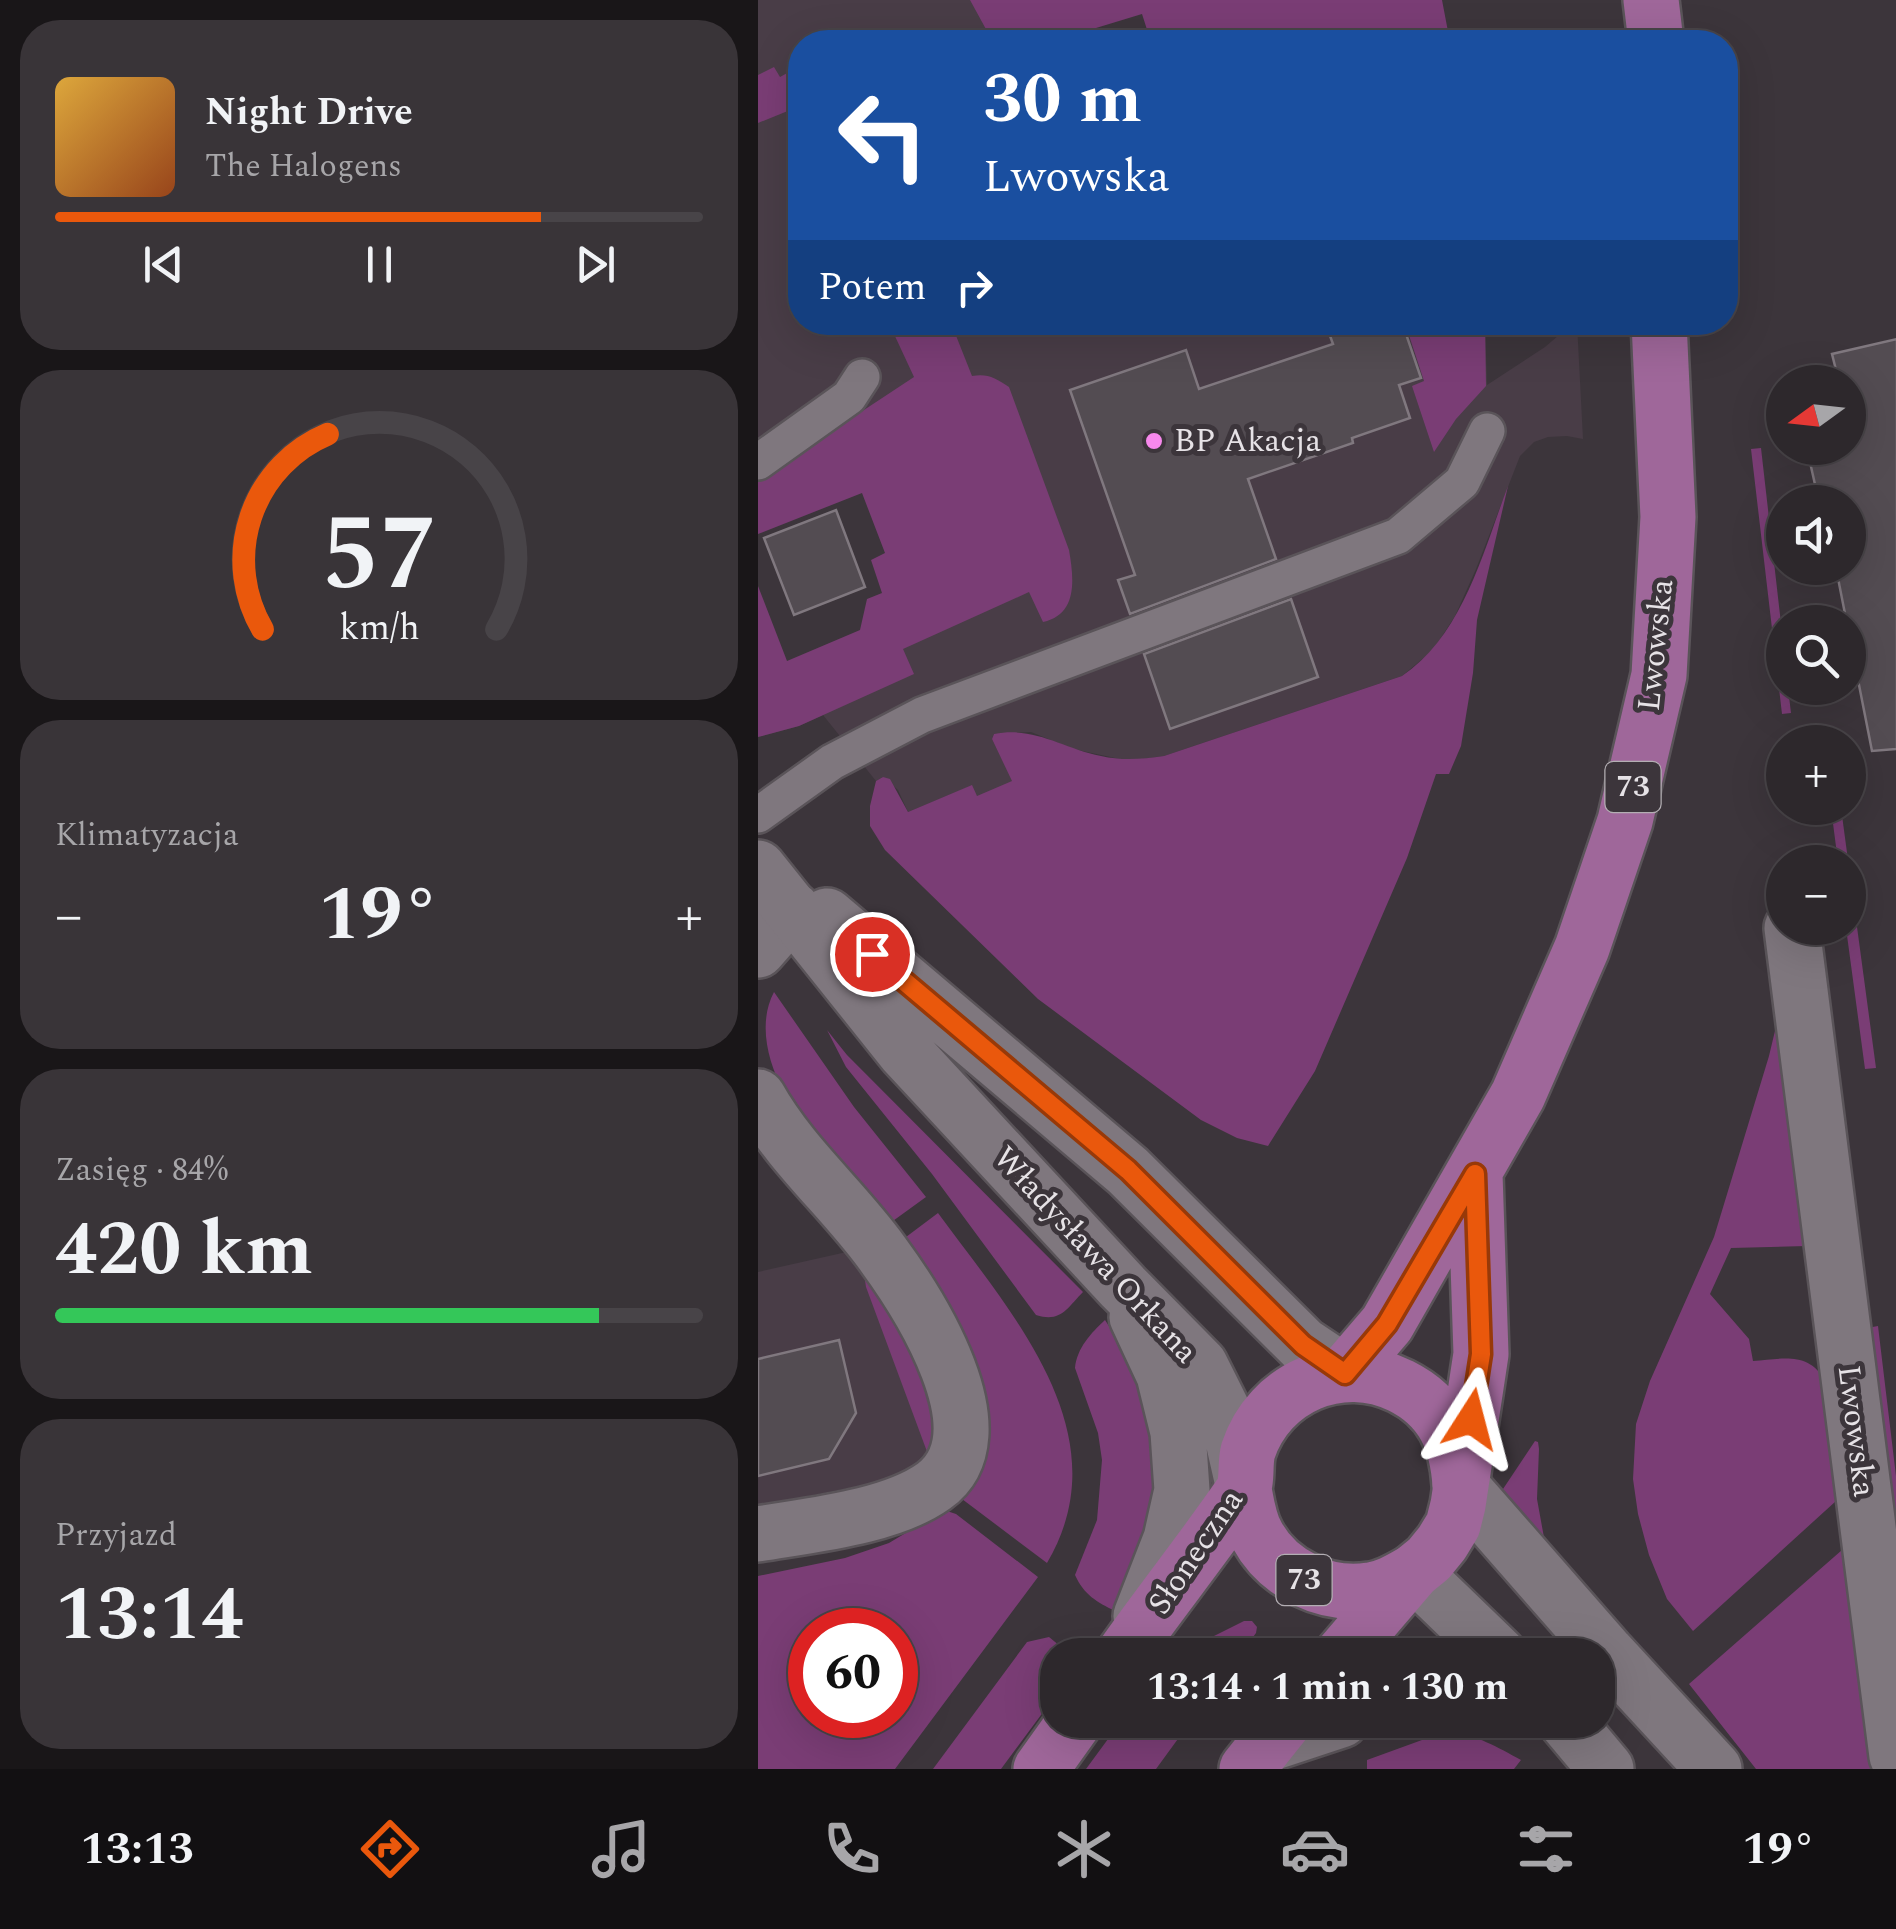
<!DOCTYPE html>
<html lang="pl">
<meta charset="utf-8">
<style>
body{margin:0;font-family:Spectral,serif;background:#393438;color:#f1f3f6;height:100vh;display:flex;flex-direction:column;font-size:38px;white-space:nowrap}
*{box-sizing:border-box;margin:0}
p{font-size:32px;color:#a7a6a9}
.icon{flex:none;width:55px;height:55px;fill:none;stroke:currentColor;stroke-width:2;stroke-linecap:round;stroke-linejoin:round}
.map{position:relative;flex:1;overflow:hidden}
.side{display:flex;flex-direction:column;gap:20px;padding:20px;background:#191618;width:758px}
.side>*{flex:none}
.top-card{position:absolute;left:30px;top:30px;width:950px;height:305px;border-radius:40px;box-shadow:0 10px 40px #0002,0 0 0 2px #484448;background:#1a4fa0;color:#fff;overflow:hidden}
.needle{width:65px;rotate:255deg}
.fabs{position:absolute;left:1008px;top:365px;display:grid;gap:20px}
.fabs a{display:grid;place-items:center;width:100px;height:100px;border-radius:50%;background:#2d282c;box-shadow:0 10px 40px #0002,0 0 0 2px #484448;font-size:50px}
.speed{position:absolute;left:30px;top:1608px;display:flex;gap:20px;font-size:50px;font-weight:700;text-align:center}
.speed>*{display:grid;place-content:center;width:130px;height:130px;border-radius:50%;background:#2d282c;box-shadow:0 10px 40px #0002,0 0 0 2px #484448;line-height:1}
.speed .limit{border:15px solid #d22;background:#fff;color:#111}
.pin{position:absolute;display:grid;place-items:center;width:85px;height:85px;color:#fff;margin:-42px;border:5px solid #fff;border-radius:50%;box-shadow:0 2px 10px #0007}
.me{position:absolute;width:110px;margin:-55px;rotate:9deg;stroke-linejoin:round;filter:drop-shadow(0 0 8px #0008)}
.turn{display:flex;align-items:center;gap:35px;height:210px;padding:0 30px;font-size:45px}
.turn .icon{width:130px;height:130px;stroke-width:2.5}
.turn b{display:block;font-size:70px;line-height:85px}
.then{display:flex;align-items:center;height:95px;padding:0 30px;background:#0003;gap:20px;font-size:38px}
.big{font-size:75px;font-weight:700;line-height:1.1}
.side .card{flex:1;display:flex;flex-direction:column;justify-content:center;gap:15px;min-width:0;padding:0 35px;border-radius:40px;background:#393438}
.side .dial{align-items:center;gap:0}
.dial svg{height:260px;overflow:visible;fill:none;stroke:#484448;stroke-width:7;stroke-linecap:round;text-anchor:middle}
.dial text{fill:#f1f3f6;stroke:none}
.song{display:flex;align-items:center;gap:30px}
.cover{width:120px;height:120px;border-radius:15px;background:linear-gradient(135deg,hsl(40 70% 55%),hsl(20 70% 35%))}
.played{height:10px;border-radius:5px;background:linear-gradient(90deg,#ea580c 75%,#484448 75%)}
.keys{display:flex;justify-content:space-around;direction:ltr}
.heat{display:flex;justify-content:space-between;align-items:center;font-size:55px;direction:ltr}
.charge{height:15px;border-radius:8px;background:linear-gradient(90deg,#34c759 84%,#484448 0)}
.trip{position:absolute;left:282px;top:1638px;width:575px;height:100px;border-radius:40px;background:#2d282c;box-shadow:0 10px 40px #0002,0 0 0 2px #484448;font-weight:700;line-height:100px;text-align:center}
.tab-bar{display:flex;height:160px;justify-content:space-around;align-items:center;background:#121012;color:#a7a6a9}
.tab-bar .icon{width:70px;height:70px}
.tab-bar .selected{color:#ea580c}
.tab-bar b{font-size:45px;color:#f1f3f6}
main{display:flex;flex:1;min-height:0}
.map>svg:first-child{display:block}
.built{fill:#493d47}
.green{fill:#7a3d75;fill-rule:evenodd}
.building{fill:#534c52;stroke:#80787f;stroke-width:2.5}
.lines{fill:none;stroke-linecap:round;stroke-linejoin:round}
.service-casing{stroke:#5a5459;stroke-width:40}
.minor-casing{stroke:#5a5459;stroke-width:60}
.tertiary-casing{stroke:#5a5459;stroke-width:60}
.primary-casing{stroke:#5a5459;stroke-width:60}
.service{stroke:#7f777e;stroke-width:35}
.minor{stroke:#7f777e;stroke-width:55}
.tertiary{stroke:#7f777e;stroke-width:55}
.primary{stroke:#9f679a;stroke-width:55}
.route-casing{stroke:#983908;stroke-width:25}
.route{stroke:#ea580c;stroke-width:18}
.poi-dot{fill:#f788ec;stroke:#3c353b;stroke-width:4}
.labels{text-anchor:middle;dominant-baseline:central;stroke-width:10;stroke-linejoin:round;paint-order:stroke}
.shield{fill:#3c353b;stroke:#b3aeb3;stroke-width:2.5}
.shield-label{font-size:30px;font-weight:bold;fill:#e6e2e6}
.poi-label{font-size:32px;fill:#e6e2e6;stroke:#3c353b;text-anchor:start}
.street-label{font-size:32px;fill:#e6e2e6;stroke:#3c353b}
</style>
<main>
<section class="side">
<div class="card">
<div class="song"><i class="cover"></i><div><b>Night Drive</b><p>The Halogens</p></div></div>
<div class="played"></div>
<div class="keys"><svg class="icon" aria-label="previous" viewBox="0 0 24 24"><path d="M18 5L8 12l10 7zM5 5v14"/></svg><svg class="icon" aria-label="pause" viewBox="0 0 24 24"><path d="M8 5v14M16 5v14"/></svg><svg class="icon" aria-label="next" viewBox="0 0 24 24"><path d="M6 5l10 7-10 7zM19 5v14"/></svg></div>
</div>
<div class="card dial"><svg viewBox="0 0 100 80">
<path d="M14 69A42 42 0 1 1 86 69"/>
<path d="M14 69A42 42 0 0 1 34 9" stroke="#ea580c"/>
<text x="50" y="56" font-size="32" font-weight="700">57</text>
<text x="50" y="72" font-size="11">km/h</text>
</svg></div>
<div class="card"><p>Klimatyzacja</p>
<div class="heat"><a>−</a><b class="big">19°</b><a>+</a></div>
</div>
<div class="card"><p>Zasięg · 84%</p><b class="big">420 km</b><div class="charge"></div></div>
<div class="card"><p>Przyjazd</p><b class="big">13:14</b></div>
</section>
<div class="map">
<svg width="1139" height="1769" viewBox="0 0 1139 1769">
<rect width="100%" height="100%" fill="#3c353b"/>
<!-- built -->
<path class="built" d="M0,0H334L206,42H42V322L727,323L729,385L787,347L807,330L812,323H819L825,439L809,436L790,437L776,442L762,456L718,569L697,616L675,650L644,676L406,756L371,761L315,749L273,732L236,734L234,739L255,781L219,797L213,786L150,812L140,790L125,777L118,781L65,715L41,726L0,737L302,552L216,382L0,492Z
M102,1249L180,1443L157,1475L0,1506V1272Z"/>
<!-- green -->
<path class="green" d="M212,0H684L692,42H393L384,14L292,42H235Z
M42,66V106L0,123V75L16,67L22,77Z
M127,323H193L214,376C229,373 238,378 251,387L311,550C316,579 320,614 285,622L271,592L145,649L156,674L41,726L0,737V586L29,661L102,630L109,599L124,593L113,560L127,553L104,493L0,534V480L156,377L136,334Z
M647,323H727L728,386L698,419L676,452L654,386L666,381Z
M1003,448L1025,641V688H1030L1033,713L1024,714L993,449Z
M750,486L719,620L715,673L703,746L691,774H678L649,858L557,1071L510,1146L479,1138L443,1120L280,999L127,850L112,826V806L118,781L125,777L132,779L150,812L214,785L219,796L254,781L234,739L236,734C277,726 304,748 343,756C365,761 384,759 406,756L644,676C705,635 725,552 750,486Z
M1073,808H1083L1118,1068L1107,1069L1088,928L1090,862H1080Z
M16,992L96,1107L168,1197L128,1226L26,1092C9,1061 0,1022 16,992Z
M1021,1014L1049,1246L973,1248L952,1294L991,1339L995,1361C1025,1359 1051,1351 1068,1382L1078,1501L935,1631L909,1599L891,1555L880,1514L875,1479L878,1424L892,1381L956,1237L1011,1056Z
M69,1030L89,1055L325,1292C309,1308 303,1323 278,1315L174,1174L88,1067Z
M180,1213C253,1313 365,1434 289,1563L200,1496L140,1243Z
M105,1268L140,1311L181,1420L171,1457L108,1287Z
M347,1320L373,1360L388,1401L401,1467L397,1512L357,1611C339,1602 326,1595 317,1575L339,1520L344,1460L340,1433L317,1368C319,1348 333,1333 347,1320Z
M1120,1326L1138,1476V1562L1109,1328Z
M777,1441L780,1442L781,1449L779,1499L787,1543L739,1498Z
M186,1510L198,1514L280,1577L137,1769H0V1576L87,1558L131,1543ZM52,1630H138V1715H52Z
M1092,1543L1125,1769H998L931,1684Z
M486,1621H494L499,1627L498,1633L482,1655H425L444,1642Z
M291,1637L313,1655H300V1692L243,1769H175L269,1642Z
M364,1720H407L425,1732L398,1769H328Z
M692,1733C720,1735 739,1747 763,1760L756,1769H609V1760L675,1736Z"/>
<!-- building -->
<path class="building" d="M567,322H644L663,378L641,385L652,418L594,438L595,443L490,479L518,559L372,614L360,580L377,575L312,390L428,350L441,389L575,344Z
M1139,339V749L1114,751L1078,568H1090V502H1061L1049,449L1090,448V439L1093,438L1090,424V382H1081L1074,354Z
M78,510L107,587L36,615L6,538Z
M533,599L560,677L412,729L386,654Z
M81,1340L98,1413L71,1459L0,1476V1359Z"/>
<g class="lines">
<defs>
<path id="service" d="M0,462L91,397L104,377
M0,815L74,762L164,715L640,536L704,482L729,431"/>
<path id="minor" d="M1034,928L1139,1756
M0,950L35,910
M0,1097C33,1156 85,1199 124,1253C160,1302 247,1435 176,1486C133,1517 53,1525 0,1534"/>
<path id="tertiary" d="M0,868L147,1052L365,1287L442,1365L471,1423L486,1489
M69,916L370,1171L545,1345L587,1373
M379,1317L406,1375L420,1432L424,1490L413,1539L383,1616
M702,1485L849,1653L956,1769
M655,1572L741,1655
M807,1720L848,1769
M507,1745L583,1720"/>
<path id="primary" d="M893,0L898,42
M587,1373L629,1324L760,1095L824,948L867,821L901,675L910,517L901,322
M486,1489C489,1505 491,1521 499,1535C520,1574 567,1597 612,1590C628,1588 641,1580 655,1572
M365,1655C403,1601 444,1550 482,1495C491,1483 486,1466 490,1451C511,1387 583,1356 643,1386C685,1407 699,1441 702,1485
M584,1655L655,1572L671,1559L684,1543L695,1525L700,1505L723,1354L717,1174
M283,1769L318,1720
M489,1769L528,1720"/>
</defs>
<!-- service casing -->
<use href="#service" class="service-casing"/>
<!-- minor casing -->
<use href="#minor" class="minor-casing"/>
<!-- tertiary casing -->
<use href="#tertiary" class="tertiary-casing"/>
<!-- primary casing -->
<use href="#primary" class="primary-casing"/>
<!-- service -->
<use href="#service" class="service"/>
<!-- minor -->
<use href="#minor" class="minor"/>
<!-- tertiary -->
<use href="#tertiary" class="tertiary"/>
<!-- primary -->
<use href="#primary" class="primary"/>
</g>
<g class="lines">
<defs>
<path id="route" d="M114,954L370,1170L545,1345L587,1374L629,1324L717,1174L723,1354L713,1419"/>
</defs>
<!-- route casing -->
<use href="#route" class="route-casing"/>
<!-- route -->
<use href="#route" class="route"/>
</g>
<!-- markers -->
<circle class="poi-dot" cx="396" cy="441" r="10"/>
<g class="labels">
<!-- shield labels -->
<g class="shield">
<rect x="847.5" y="762" width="55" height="50" rx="8"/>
<rect x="518.5" y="1555" width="55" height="50" rx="8"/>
</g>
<g class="shield-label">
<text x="875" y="787">73</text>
<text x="546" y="1580">73</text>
</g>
<!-- poi labels -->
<g class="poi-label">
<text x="416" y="441">BP Akacja</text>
</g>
<!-- street labels -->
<g class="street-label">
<text transform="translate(898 645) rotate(-84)">Lwowska</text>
<text transform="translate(337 1255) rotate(47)">Władysława Orkana</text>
<text transform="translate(1098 1431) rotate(83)">Lwowska</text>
<text transform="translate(438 1552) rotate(-56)">Słoneczna</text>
</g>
</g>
</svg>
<div class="fabs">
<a><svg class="needle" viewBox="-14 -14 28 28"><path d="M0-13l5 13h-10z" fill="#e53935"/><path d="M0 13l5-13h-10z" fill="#a7a6a9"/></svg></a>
<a><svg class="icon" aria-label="sound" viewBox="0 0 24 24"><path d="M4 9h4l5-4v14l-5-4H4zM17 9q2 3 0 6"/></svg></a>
<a><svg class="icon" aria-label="search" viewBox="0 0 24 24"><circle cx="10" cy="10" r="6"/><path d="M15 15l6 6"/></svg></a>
<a>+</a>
<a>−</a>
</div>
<div class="speed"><div class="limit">60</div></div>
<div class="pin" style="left:114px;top:954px;background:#d93025"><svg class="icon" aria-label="arrive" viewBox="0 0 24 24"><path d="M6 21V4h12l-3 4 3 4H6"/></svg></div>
<svg class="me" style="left:713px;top:1419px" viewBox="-20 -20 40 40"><path d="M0-17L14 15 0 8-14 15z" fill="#ea580c" stroke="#fff" stroke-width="4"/></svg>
<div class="trip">13:14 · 1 min · 130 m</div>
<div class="top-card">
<div class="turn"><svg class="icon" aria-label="left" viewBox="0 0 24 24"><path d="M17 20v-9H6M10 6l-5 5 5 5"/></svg><div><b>30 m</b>Lwowska</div></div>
<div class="then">Potem<svg class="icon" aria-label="right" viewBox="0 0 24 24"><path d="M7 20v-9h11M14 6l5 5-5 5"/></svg></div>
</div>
</div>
</main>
<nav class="tab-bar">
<b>13:13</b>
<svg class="icon selected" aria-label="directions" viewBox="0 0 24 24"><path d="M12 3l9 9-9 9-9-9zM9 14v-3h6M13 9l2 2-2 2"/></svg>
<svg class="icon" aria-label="music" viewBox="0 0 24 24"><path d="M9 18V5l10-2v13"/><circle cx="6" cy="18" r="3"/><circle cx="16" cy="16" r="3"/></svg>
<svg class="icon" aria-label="phone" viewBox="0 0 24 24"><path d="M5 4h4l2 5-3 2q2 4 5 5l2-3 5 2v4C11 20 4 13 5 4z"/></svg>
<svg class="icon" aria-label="climate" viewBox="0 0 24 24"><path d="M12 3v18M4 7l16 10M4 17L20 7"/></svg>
<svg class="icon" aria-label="car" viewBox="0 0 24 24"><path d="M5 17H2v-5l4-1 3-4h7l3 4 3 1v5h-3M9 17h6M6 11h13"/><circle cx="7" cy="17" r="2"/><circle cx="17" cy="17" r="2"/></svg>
<svg class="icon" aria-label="filters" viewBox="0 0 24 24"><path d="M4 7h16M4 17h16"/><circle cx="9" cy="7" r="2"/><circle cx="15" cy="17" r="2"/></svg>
<b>19°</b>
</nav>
